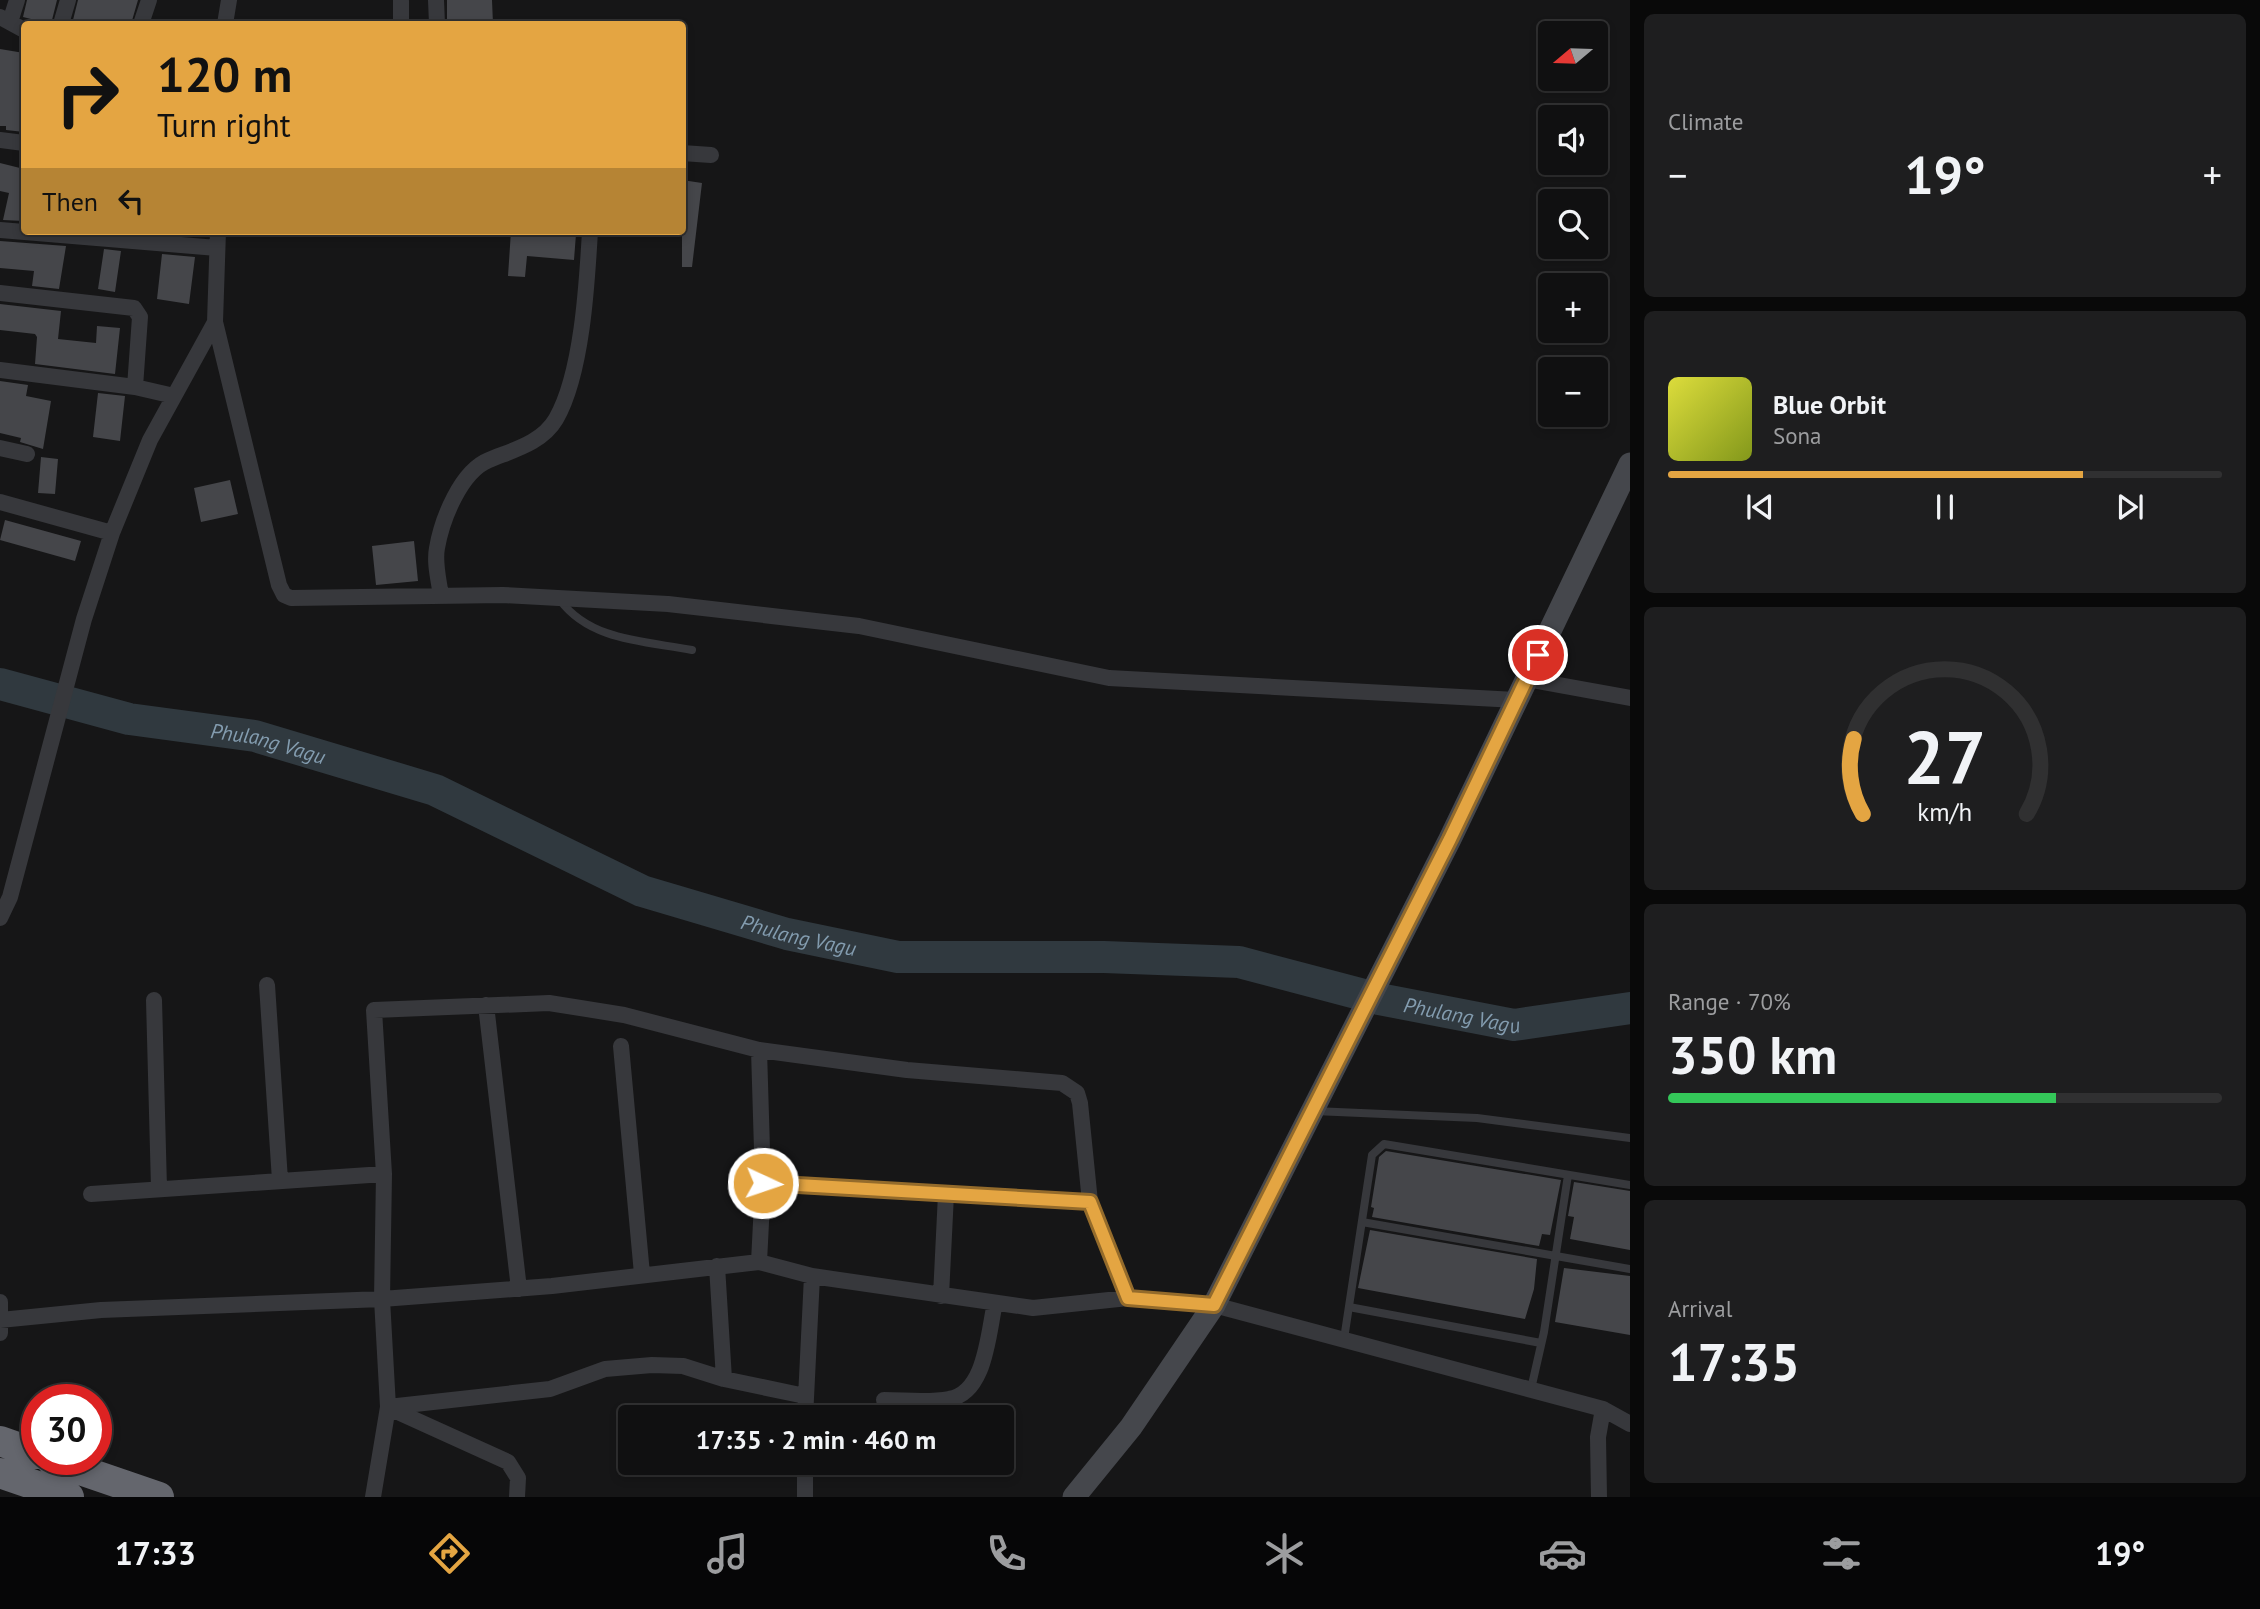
<!DOCTYPE html>
<meta charset="utf-8">
<style>
body{margin:0;font-family:"PT Sans",sans-serif;background:#1e1e1f;color:#f1f3f6;height:100vh;display:flex;flex-direction:column;font-size:26px;white-space:nowrap}
*{box-sizing:border-box;margin:0}
p{font-size:23px;color:#9c9d9f}
.icon{flex:none;width:38px;height:38px;fill:none;stroke:currentColor;stroke-width:2;stroke-linecap:round;stroke-linejoin:round}
.map{position:relative;flex:1;overflow:hidden}
.drawer{display:flex;flex-direction:column;gap:14px;padding:14px;background:#090909;width:630px}
.drawer>*{flex:none}
.top-card{position:absolute;left:21px;top:21px;width:665px;height:214px;border-radius:7px;box-shadow:0 4px 10px #0003,0 0 0 2px #303031;background:#e4a542;color:#111;overflow:hidden}
.needle{width:46px;rotate:251deg}
.controls{position:absolute;left:1538px;top:21px;display:grid;gap:14px}
.controls a{display:grid;place-items:center;width:70px;height:70px;border-radius:7px;background:#101011;box-shadow:0 4px 10px #0003,0 0 0 2px #303031;font-size:35px}
.speed{position:absolute;left:21px;top:1384px;display:flex;gap:14px;font-size:35px;font-weight:700;text-align:center}
.speed>*{display:grid;place-content:center;width:91px;height:91px;border-radius:50%;background:#101011;box-shadow:0 4px 10px #0003,0 0 0 2px #303031;line-height:1}
.speed .limit{border:10px solid #d22;background:#fff;color:#111}
.pin{position:absolute;display:grid;place-items:center;width:60px;height:60px;color:#fff;margin:-30px;border:4px solid #fff;border-radius:50%;box-shadow:0 2px 7px #0007}
.me{position:absolute;width:77px;margin:-38px;rotate:93deg;stroke-linejoin:round;filter:drop-shadow(0 0 5px #0008)}
.turn{display:flex;align-items:center;gap:24px;height:147px;padding:0 21px;font-size:32px}
.turn .icon{width:91px;height:91px;stroke-width:2.5}
.turn b{display:block;font-size:49px;line-height:60px}
.then{display:flex;align-items:center;height:66px;padding:0 21px;background:#0003;gap:14px;font-size:26px}
.big{font-size:52px;font-weight:800;line-height:1.1}
.drawer .card{flex:1;display:flex;flex-direction:column;justify-content:center;gap:10px;min-width:0;padding:0 24px;border-radius:10px;background:#1e1e1f}
.drawer .dial{align-items:center;gap:0}
.dial svg{height:182px;overflow:visible;fill:none;stroke:#303031;stroke-width:7;stroke-linecap:round;text-anchor:middle}
.dial text{fill:#f1f3f6;stroke:none}
.song{display:flex;align-items:center;gap:21px}
.cover{width:84px;height:84px;border-radius:10px;background:linear-gradient(135deg,hsl(60 70% 55%),hsl(70 70% 35%))}
.played{height:7px;border-radius:4px;background:linear-gradient(90deg,#e4a542 75%,#303031 75%)}
.keys{display:flex;justify-content:space-around;direction:ltr}
.heat{display:flex;justify-content:space-between;align-items:center;font-size:38px;direction:ltr}
.charge{height:10px;border-radius:5px;background:linear-gradient(90deg,#34c759 70%,#303031 0)}
.trip{position:absolute;left:618px;top:1405px;width:396px;height:70px;border-radius:7px;background:#101011;box-shadow:0 4px 10px #0003,0 0 0 2px #303031;font-weight:800;line-height:70px;text-align:center}
.dock{display:flex;height:112px;justify-content:space-around;align-items:center;background:#060607;color:#9c9d9f}
.dock .icon{width:49px;height:49px}
.dock .selected{color:#e4a542}
.dock b{font-size:32px;color:#f1f3f6}
main{display:flex;flex:1;min-height:0}
.map>svg:first-child{display:block}
.lines{fill:none;stroke-linecap:round;stroke-linejoin:round}
.river{stroke:#30393f;stroke-width:32}
.building{fill:#45464a}
.lane{stroke:#37383c;stroke-width:8}
.street{stroke:#37383c;stroke-width:16}
.secondary{stroke:#45474c;stroke-width:23}
.highway{stroke:#64666d;stroke-width:30}
.route-casing{stroke:#946b2b;stroke-width:18}
.route{stroke:#e4a542;stroke-width:12}
.labels{text-anchor:middle;dominant-baseline:central;stroke-width:6;stroke-linejoin:round;paint-order:stroke}
.water-label{font-size:21px;font-style:italic;fill:#839caf;stroke:#111112}
</style>
<main>
<div class="map">
<svg width="1630" height="1497" viewBox="0 0 1630 1497">
<rect width="100%" height="100%" fill="#161617"/>
<g class="lines">
<!-- river -->
<path class="river" id="s1" d="M0,684L129,719L255,736L435,790L642,891L787,934L898,957H1104L1239,962L1379,999L1514,1025L1630,1008"/>
</g>
<!-- building -->
<path class="building" d="M27,0H57L51,24L23,17Z
M78,0H138L131,24H72Z
M447,0H492L493,24H447Z
M0,49L24,53V132L6,130V126H0Z
M0,163L24,169V221L3,220L9,193L0,191Z
M682,180L702,183L692,267H682Z
M511,231L576,234L574,260L527,256L525,277L508,276Z
M0,241L66,246L59,289L32,286L34,271L0,268Z
M104,249L121,251L115,292L98,289Z
M162,254L195,257L189,304L157,299Z
M0,304L61,311L58,339L96,343L97,326L120,328L115,374L35,364L37,337L35,334L0,330Z
M0,381L28,385L26,396L51,401L43,449L20,442L21,438L0,433Z
M98,393L125,396L120,441L93,437Z
M41,457L58,459L55,494L38,493Z
M230,480L238,514L201,522L194,488Z
M5,520L81,541L75,561L0,540Z
M414,541L418,581L376,585L372,546Z
M1386,1151L1561,1180L1550,1235L1542,1234L1539,1246L1372,1217L1374,1208L1371,1207L1379,1157Z
M1574,1182L1630,1191V1250L1570,1239L1574,1217L1568,1216Z
M1370,1230L1537,1259L1534,1289L1525,1319L1358,1288Z
M1564,1268L1630,1276V1335L1555,1322Z"/>
<g class="lines">
<!-- lane -->
<path class="lane" d="M560,600C590,641 645,641 692,650
M1314,1111L1477,1118L1630,1138
M1362,1222L1630,1269
M1349,1307L1541,1343
M1344,1339L1372,1155L1384,1144L1630,1185
M1531,1389L1544,1332L1568,1175"/>
<!-- street -->
<path class="street" d="M436,0L437,24
M401,1V24
M0,17L24,30
M10,22L17,0
M61,24L68,0
M141,24L149,0
M225,24L229,0
M0,140L24,143
M682,153L711,155
M0,230L217,248
M0,293L134,308L140,317L135,387
M215,322L279,585L284,595L291,598L503,595L668,604L859,626L1109,678L1516,700
M0,370L135,387L174,396
M0,448L27,454
M0,502L112,533
M441,596C439,581 434,563 437,548C442,519 461,471 489,460C513,450 542,443 556,419C582,374 587,284 590,231
M1526,679L1630,698
M0,918L10,897L84,619L112,533L150,440L215,322L218,231
M267,985L280,1180
M154,1000L159,1188
M486,1005L519,1289
M621,1046L642,1274
M763,1183L1090,1202
M91,1194L384,1174
M759,1262L763,1183L759,1050
M717,1266L724,1379
M941,1296L946,1194
M0,1302V1333
M0,1320L101,1310L382,1299L384,1174L374,1010L549,1003L624,1015L759,1050L907,1070L1062,1083L1077,1093L1080,1103L1090,1202L1128,1298
M884,1400C905,1400 929,1403 949,1399C986,1393 988,1333 995,1303
M388,1407L550,1389L605,1369L652,1365L683,1366L724,1379L805,1396
M389,1408L508,1462L518,1478L517,1497
M805,1418L812,1276L1033,1308L1128,1298L1214,1305L1603,1409L1630,1424
M373,1497L388,1407L382,1299L552,1286L759,1262L812,1276
M805,1497V1463
M1599,1497L1598,1437L1603,1409"/>
<!-- secondary -->
<path class="secondary" d="M1074,1497L1131,1427L1214,1305L1450,839L1630,464"/>
<!-- highway -->
<path class="highway" d="M0,1441L37,1454
M51,1460L159,1497
M0,1473L69,1497"/>
</g>
<g class="lines">
<defs>
<path id="route" d="M763,1183L1090,1202L1128,1298L1214,1305L1450,839L1538,655"/>
</defs>
<!-- route casing -->
<use href="#route" class="route-casing"/>
<!-- route -->
<use href="#route" class="route"/>
</g>
<g class="labels">
<!-- water labels -->
<g class="water-label">
<text stroke="none"><textPath href="#s1" startOffset="275">Phulang Vagu</textPath></text>
<text stroke="none"><textPath href="#s1" startOffset="842">Phulang Vagu</textPath></text>
<text stroke="none"><textPath href="#s1" startOffset="1514">Phulang Vagu</textPath></text>
</g>
</g>
</svg>
<div class="controls">
<a><svg class="needle" viewBox="-14 -14 28 28"><path d="M0-13l5 13h-10z" fill="#e53935"/><path d="M0 13l5-13h-10z" fill="#9c9d9f"/></svg></a>
<a><svg class="icon" aria-label="sound" viewBox="0 0 24 24"><path d="M4 9h4l5-4v14l-5-4H4zM17 9q2 3 0 6"/></svg></a>
<a><svg class="icon" aria-label="search" viewBox="0 0 24 24"><circle cx="10" cy="10" r="6"/><path d="M15 15l6 6"/></svg></a>
<a>+</a>
<a>−</a>
</div>
<div class="speed"><div class="limit">30</div></div>
<div class="pin" style="left:1538px;top:655px;background:#d93025"><svg class="icon" aria-label="arrive" viewBox="0 0 24 24"><path d="M6 21V4h12l-3 4 3 4H6"/></svg></div>
<svg class="me" style="left:763px;top:1183px" viewBox="-20 -20 40 40"><circle r="17" fill="#e4a542" stroke="#fff" stroke-width="3"/><path d="M0-11L8 9 0 5-8 9z" fill="#fff"/></svg>
<div class="trip">17:35 · 2 min · 460 m</div>
<div class="top-card">
<div class="turn"><svg class="icon" aria-label="right" viewBox="0 0 24 24"><path d="M7 20v-9h11M14 6l5 5-5 5"/></svg><div><b>120 m</b>Turn right</div></div>
<div class="then">Then<svg class="icon" aria-label="left" viewBox="0 0 24 24"><path d="M17 20v-9H6M10 6l-5 5 5 5"/></svg></div>
</div>
</div>
<section class="drawer">
<div class="card"><p>Climate</p>
<div class="heat"><a>−</a><b class="big">19°</b><a>+</a></div>
</div>
<div class="card">
<div class="song"><i class="cover"></i><div><b>Blue Orbit</b><p>Sona</p></div></div>
<div class="played"></div>
<div class="keys"><svg class="icon" aria-label="previous" viewBox="0 0 24 24"><path d="M18 5L8 12l10 7zM5 5v14"/></svg><svg class="icon" aria-label="pause" viewBox="0 0 24 24"><path d="M8 5v14M16 5v14"/></svg><svg class="icon" aria-label="next" viewBox="0 0 24 24"><path d="M6 5l10 7-10 7zM19 5v14"/></svg></div>
</div>
<div class="card dial"><svg viewBox="0 0 100 80">
<path d="M14 69A42 42 0 1 1 86 69"/>
<path d="M14 69A42 42 0 0 1 10 36" stroke="#e4a542"/>
<text x="50" y="56" font-size="32" font-weight="700">27</text>
<text x="50" y="72" font-size="11">km/h</text>
</svg></div>
<div class="card"><p>Range · 70%</p><b class="big">350 km</b><div class="charge"></div></div>
<div class="card"><p>Arrival</p><b class="big">17:35</b></div>
</section>
</main>
<nav class="dock">
<b>17:33</b>
<svg class="icon selected" aria-label="directions" viewBox="0 0 24 24"><path d="M12 3l9 9-9 9-9-9zM9 14v-3h6M13 9l2 2-2 2"/></svg>
<svg class="icon" aria-label="music" viewBox="0 0 24 24"><path d="M9 18V5l10-2v13"/><circle cx="6" cy="18" r="3"/><circle cx="16" cy="16" r="3"/></svg>
<svg class="icon" aria-label="phone" viewBox="0 0 24 24"><path d="M5 4h4l2 5-3 2q2 4 5 5l2-3 5 2v4C11 20 4 13 5 4z"/></svg>
<svg class="icon" aria-label="climate" viewBox="0 0 24 24"><path d="M12 3v18M4 7l16 10M4 17L20 7"/></svg>
<svg class="icon" aria-label="car" viewBox="0 0 24 24"><path d="M5 17H2v-5l4-1 3-4h7l3 4 3 1v5h-3M9 17h6M6 11h13"/><circle cx="7" cy="17" r="2"/><circle cx="17" cy="17" r="2"/></svg>
<svg class="icon" aria-label="filters" viewBox="0 0 24 24"><path d="M4 7h16M4 17h16"/><circle cx="9" cy="7" r="2"/><circle cx="15" cy="17" r="2"/></svg>
<b>19°</b>
</nav>
